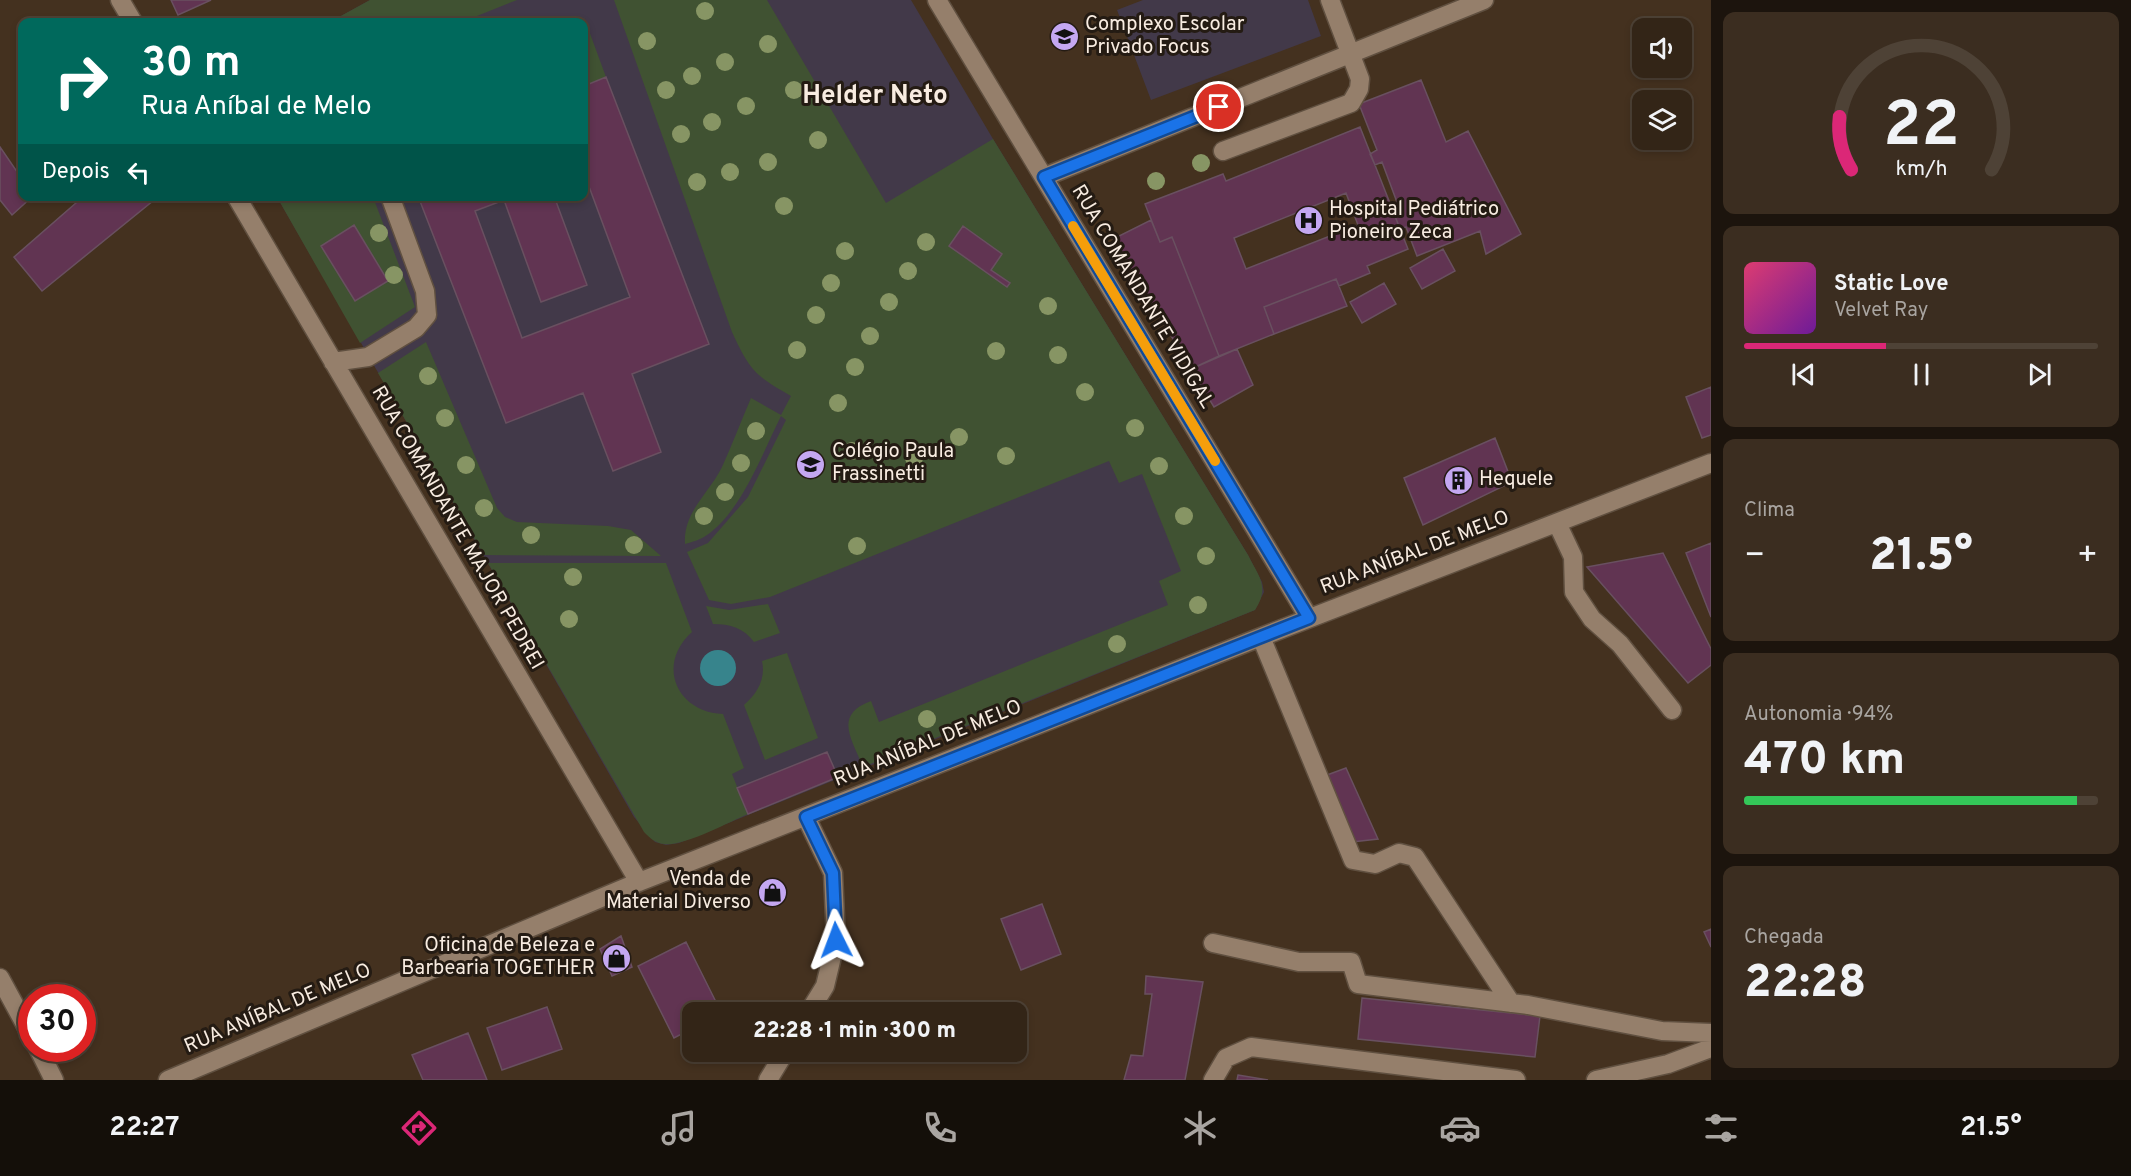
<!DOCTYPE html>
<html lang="pt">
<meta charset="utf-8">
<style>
body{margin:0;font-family:Overpass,sans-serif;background:#3b2d20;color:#f1f3f6;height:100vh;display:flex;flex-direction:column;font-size:22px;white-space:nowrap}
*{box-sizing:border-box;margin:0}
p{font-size:20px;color:#a9a5a1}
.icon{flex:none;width:33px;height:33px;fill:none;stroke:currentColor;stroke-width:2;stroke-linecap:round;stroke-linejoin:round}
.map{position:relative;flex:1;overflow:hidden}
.panel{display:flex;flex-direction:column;gap:12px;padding:12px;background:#1c140d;width:420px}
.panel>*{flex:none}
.top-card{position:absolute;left:18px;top:18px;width:570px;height:183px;border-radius:12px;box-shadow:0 3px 9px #0003,0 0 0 2px #4e4236;background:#00695c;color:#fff;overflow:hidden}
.tools{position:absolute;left:1632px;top:18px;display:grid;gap:12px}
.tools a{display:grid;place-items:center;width:60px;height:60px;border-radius:12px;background:#332517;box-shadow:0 3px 9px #0003,0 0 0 2px #4e4236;font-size:30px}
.speed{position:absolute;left:18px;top:984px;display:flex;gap:12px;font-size:30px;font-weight:700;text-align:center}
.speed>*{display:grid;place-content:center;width:78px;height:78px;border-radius:50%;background:#332517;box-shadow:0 3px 9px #0003,0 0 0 2px #4e4236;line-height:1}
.speed .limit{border:9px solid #d22;background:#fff;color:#111}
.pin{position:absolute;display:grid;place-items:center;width:51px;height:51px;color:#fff;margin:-26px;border:3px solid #fff;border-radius:50%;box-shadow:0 2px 6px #0007}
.me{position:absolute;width:66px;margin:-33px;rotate:357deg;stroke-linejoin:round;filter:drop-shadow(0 0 4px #0008)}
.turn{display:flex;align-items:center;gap:21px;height:126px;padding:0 24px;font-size:27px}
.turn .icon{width:78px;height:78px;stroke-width:2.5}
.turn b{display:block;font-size:42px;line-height:51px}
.then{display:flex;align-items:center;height:57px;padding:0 24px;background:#0003;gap:12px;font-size:22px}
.big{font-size:45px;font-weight:800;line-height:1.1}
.panel .card{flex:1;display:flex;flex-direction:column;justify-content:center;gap:9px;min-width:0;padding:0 21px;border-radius:12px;background:#3b2d20}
.panel .dial{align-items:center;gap:0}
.dial svg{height:156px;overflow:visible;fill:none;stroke:#4e4236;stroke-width:7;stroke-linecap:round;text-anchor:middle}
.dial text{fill:#f1f3f6;stroke:none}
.song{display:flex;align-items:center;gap:18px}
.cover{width:72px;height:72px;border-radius:9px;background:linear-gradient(135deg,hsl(340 70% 55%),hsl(280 70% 35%))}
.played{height:6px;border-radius:3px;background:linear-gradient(90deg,#db2777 40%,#4e4236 40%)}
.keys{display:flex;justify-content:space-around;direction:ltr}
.heat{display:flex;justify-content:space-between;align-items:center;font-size:33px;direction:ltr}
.charge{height:9px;border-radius:4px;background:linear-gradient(90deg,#34c759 94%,#4e4236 0)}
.trip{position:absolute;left:682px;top:1002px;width:345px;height:60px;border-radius:12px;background:#332517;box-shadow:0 3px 9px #0003,0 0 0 2px #4e4236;font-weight:800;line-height:60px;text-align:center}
.tab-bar{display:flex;height:96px;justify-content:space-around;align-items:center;background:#140f09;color:#a9a5a1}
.tab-bar .icon{width:42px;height:42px}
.tab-bar .current{color:#db2777}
.tab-bar b{font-size:27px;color:#f1f3f6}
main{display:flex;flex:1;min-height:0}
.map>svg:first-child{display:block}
.education{fill:#423949}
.green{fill:#405232;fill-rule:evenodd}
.water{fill:#37848c}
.building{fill:#613452;stroke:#695060;stroke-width:1.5;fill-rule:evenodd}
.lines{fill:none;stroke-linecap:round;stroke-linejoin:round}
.minor-casing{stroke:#605040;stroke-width:21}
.minor{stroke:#957f6b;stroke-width:18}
.tree{fill:#879564}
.route-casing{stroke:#114b97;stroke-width:15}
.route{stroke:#1a73e8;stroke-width:10}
.slow{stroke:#f59e0b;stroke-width:10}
.labels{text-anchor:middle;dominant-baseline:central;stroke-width:6;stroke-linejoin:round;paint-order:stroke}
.poi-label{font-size:20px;fill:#f8ece1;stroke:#241b13;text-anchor:start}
.street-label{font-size:20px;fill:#f8ece1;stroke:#241b13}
.district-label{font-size:26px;font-weight:bold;fill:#f8ece1;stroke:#241b13}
</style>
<main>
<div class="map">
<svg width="1711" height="1080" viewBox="0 0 1711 1080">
<rect width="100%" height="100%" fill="#44311f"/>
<!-- education -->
<path class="education" d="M370,0H911L993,139L1248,555L1262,582L1264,592L1255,610L679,843L666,845L655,842L634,817L277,197L584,196V22H330Z
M1143,0H1308L1321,36L1151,100L1117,10Z"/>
<!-- green -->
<path class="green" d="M370,0H517L462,22H330Z
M614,0H767L886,203L993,139L1248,555C1259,577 1270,587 1255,610L863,767C852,739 833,715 871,701L879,722L1168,605L1159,581L1181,571L1142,474L1119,483L1109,461L770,597L731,604L709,600L687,552L708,543L748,497L786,420L781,416C763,452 741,512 707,535C700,540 692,542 685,544C683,512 708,495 722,467C732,445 741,421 751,398L781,415L791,396C755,376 749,369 732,332ZM963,226L1002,254L991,270L1010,282L1007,287L949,246Z
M585,20L606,77L584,86V22H579Z
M277,197H373L415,307L360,343Z
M426,342L497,508L505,517L517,522L608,526L631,530L661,556L484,555L378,373Z
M488,563H666L692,632C656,664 676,712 723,714L744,768L732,774L748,814C729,822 683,847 664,844C655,843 650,838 644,832Z
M768,604L780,633L754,642C744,628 730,624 713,624L706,606L729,610Z
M787,653L818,738L765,760L744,705C757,694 766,679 762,661Z"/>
<!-- water -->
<path class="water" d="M700 668a18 18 0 1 1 36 0a18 18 0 1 1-36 0Z"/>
<!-- building -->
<path class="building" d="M171,0H211L178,15Z
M606,77L709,344L632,374L661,452L613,471L583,393L506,423L418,196H554L587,285L541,302L504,200L475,211L522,338L630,297L584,173V86Z
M1421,80L1446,142L1468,131L1521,234L1486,254L1480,231L1417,256L1406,227L1400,229L1395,216L1401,213L1382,162L1375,165L1370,154L1377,150L1359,104Z
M1360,127L1408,249L1367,266L1370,273L1339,286L1336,279L1264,307L1274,334L1219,356L1172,237L1160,242L1145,204L1223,174L1226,181ZM1346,193L1358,225L1246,269L1234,238Z
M0,147L22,179V196H33L12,215L0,200Z
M84,196H159L42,291L14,257Z
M1151,220L1160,242L1172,237L1219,356L1191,369L1113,239Z
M354,225L388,281L355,301L321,246Z
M963,226L1002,254L991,270L1010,283L1007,287L949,246Z
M1443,249L1455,271L1422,289L1410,268Z
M1336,279L1347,306L1274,334L1264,307Z
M1384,283L1396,304L1362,323L1350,302Z
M1237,349L1253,385L1214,407L1191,369Z
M1711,387V435L1702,438L1686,397Z
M1495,438L1512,482L1423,525L1404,478Z
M1711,543V617L1686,553Z
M1663,553L1711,649V665L1688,683L1587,567Z
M827,752L838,777L748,814L737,788Z
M1346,768L1378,839L1352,842L1319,778Z
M1042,904L1061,954L1021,970L1001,919Z
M1711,929V947L1704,932Z
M621,936L632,967L612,976L600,949Z
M686,942L721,1012H693V1028L674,1038L638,966Z
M1146,976L1203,982L1185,1080H1124L1131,1055L1143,1056L1152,994H1145Z
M1362,998L1540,1016L1535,1057L1358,1039Z
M547,1007L562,1049L502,1070L487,1028Z
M468,1033L487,1080H423L412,1055Z
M1238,1075L1268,1080H1237Z"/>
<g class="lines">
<defs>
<path id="minor" d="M120,0L133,22
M937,0L1309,618
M1223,151L1351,103L1359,89L1360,79L1330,0
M1044,177L1484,0
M236,196L639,882
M333,362L368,357L416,328L427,315L425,291L390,196
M1557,523L1573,557L1574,592L1592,619L1620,644L1672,710
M1261,637L1353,860L1375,864L1399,853L1415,857L1511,1003
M806,817L833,873L836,940L825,986L809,1012
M1213,943L1299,962H1351L1358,984L1528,1005L1662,1031L1711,1033
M0,978L32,1037
M38,1048L54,1080
M168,1080L639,882L1261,637L1711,463
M768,1080L785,1052
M1213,1080L1226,1058L1251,1047L1516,1080
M1596,1080L1668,1064L1711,1048"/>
</defs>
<!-- minor casing -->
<use href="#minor" class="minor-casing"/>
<!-- minor -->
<use href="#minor" class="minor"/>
</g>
<!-- trees -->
<g class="tree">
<circle cx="705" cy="11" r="9"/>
<circle cx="647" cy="41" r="9"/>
<circle cx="768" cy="44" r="9"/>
<circle cx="725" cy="62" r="9"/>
<circle cx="692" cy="76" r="9"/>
<circle cx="666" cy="90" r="9"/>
<circle cx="794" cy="90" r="9"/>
<circle cx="746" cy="106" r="9"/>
<circle cx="712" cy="122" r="9"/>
<circle cx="681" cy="134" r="9"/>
<circle cx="818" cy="140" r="9"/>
<circle cx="768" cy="162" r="9"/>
<circle cx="1201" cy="163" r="9"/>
<circle cx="730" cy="172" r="9"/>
<circle cx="1156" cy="181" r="9"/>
<circle cx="697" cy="182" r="9"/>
<circle cx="784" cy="206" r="9"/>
<circle cx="379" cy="233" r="9"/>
<circle cx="926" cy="242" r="9"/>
<circle cx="845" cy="251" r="9"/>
<circle cx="908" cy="271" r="9"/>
<circle cx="394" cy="275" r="9"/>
<circle cx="831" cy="283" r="9"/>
<circle cx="889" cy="302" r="9"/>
<circle cx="1048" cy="306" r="9"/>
<circle cx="816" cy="315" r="9"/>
<circle cx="870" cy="336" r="9"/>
<circle cx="797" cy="350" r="9"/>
<circle cx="996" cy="351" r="9"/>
<circle cx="1058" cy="355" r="9"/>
<circle cx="855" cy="367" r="9"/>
<circle cx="428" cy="376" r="9"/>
<circle cx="1085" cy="392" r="9"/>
<circle cx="838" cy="403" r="9"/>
<circle cx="445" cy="418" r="9"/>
<circle cx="1135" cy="428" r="9"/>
<circle cx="756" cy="431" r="9"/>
<circle cx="959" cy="437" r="9"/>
<circle cx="852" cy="451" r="9"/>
<circle cx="1006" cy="456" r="9"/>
<circle cx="914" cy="458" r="9"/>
<circle cx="741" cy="463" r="9"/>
<circle cx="466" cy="465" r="9"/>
<circle cx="1159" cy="466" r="9"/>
<circle cx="725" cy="492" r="9"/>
<circle cx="484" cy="508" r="9"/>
<circle cx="704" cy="516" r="9"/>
<circle cx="1184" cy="516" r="9"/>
<circle cx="531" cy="535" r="9"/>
<circle cx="634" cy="545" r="9"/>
<circle cx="857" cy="546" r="9"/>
<circle cx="1206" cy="556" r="9"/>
<circle cx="573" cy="577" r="9"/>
<circle cx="1198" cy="605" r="9"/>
<circle cx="569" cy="619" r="9"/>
<circle cx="1117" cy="644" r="9"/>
<circle cx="927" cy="719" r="9"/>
</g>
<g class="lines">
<defs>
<path id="route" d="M836,940L833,873L806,817L1309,618L1044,177L1219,107"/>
</defs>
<!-- route casing -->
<use href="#route" class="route-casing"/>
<!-- route -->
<use href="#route" class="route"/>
<!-- slow -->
<path class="slow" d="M1073,226L1215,461"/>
</g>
<!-- icons -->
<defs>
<symbol id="school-disc" viewBox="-11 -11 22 22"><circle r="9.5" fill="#c4a7f1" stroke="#241b13"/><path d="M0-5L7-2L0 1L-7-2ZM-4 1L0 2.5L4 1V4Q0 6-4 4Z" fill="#111"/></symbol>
<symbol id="hospital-disc" viewBox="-11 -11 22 22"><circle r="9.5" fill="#c4a7f1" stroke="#241b13"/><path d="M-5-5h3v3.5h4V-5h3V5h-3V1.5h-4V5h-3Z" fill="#111"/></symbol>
<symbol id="university-disc" viewBox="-11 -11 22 22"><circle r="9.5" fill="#c4a7f1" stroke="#241b13"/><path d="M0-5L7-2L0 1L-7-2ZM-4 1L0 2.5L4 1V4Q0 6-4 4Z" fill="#111"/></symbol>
<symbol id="building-disc" viewBox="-11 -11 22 22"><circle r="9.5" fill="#c4a7f1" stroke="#241b13"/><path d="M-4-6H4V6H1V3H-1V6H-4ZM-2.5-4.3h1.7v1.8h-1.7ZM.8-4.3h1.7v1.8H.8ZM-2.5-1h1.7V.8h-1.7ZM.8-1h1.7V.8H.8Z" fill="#111"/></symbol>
<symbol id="shop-disc" viewBox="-11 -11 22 22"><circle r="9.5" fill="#c4a7f1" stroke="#241b13"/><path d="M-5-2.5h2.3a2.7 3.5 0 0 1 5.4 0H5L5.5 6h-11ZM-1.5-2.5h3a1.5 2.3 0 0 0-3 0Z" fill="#111"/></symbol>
</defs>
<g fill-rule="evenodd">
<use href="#school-disc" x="1048" y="20" width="33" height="33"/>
<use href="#hospital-disc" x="1292" y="204" width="33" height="33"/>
<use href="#university-disc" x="794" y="448" width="33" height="33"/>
<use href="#building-disc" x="1442" y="464" width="33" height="33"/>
<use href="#shop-disc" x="756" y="876" width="33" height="33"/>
<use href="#shop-disc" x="600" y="942" width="33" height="33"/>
</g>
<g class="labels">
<!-- poi labels -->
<g class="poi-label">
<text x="1085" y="25">Complexo Escolar<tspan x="1085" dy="23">Privado Focus</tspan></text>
<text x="1329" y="210">Hospital Pediátrico<tspan x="1329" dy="23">Pioneiro Zeca</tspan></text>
<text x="832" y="452">Colégio Paula<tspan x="832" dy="23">Frassinetti</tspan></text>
<text x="1479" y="480">Hequele</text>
<text x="751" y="880" text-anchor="end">Venda de<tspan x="751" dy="23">Material Diverso</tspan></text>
<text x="595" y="946" text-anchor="end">Oficina de Beleza e<tspan x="595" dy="23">Barbearia TOGETHER</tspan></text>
</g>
<!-- street labels -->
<g class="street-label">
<text transform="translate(1142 297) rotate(59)">RUA COMANDANTE VIDIGAL</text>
<text transform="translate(457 528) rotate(60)">RUA COMANDANTE MAJOR PEDREI</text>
<text transform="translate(1415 553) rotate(-21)">RUA ANÍBAL DE MELO</text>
<text transform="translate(928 744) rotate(-22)">RUA ANÍBAL DE MELO</text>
<text transform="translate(278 1009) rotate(-23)">RUA ANÍBAL DE MELO</text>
</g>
<!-- district labels -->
<g class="district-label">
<text x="875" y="96">Helder Neto</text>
</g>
</g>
</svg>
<div class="tools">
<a><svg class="icon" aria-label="sound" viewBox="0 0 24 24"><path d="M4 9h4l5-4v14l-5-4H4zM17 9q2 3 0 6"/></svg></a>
<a><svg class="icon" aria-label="layers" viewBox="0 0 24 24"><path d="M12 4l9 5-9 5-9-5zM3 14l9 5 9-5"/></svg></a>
</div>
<div class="speed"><div class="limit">30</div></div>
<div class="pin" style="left:1219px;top:107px;background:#d93025"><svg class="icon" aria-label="arrive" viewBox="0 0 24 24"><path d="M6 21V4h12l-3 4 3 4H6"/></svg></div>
<svg class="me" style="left:836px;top:940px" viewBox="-20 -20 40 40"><path d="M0-17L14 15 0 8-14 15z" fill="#1a73e8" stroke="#fff" stroke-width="4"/></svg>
<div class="trip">22:28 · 1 min · 300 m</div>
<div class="top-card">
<div class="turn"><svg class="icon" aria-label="right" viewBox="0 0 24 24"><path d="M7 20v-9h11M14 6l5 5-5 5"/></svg><div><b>30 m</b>Rua Aníbal de Melo</div></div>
<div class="then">Depois<svg class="icon" aria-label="left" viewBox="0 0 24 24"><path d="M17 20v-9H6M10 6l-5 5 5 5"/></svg></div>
</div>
</div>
<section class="panel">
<div class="card dial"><svg viewBox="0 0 100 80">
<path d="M14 69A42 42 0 1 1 86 69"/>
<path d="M14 69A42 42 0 0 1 8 42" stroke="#db2777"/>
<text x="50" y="56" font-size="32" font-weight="700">22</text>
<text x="50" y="72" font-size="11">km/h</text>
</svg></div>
<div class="card">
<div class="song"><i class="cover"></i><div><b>Static Love</b><p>Velvet Ray</p></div></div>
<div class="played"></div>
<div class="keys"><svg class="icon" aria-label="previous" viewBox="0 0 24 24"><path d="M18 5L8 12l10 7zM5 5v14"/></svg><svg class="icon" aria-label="pause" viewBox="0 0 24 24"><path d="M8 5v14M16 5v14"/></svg><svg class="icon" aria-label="next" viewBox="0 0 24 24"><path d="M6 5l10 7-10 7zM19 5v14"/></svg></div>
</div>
<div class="card"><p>Clima</p>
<div class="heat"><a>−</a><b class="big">21.5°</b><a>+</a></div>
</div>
<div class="card"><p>Autonomia · 94%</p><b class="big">470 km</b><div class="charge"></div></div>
<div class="card"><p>Chegada</p><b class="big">22:28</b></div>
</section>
</main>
<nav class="tab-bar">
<b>22:27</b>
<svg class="icon current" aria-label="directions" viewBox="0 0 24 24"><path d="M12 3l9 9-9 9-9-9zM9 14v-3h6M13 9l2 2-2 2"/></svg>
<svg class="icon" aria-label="music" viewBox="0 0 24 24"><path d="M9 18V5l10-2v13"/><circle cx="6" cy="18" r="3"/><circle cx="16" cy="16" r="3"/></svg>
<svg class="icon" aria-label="phone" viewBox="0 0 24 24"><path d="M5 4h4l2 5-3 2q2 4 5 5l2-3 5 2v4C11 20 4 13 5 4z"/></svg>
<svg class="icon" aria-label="climate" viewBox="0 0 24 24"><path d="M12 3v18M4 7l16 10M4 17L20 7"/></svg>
<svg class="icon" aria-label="car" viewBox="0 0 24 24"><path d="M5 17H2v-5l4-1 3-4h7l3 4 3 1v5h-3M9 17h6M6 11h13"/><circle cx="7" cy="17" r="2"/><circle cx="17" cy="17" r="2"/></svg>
<svg class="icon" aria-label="filters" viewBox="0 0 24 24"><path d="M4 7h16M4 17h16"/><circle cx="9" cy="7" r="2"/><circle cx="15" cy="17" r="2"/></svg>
<b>21.5°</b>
</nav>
